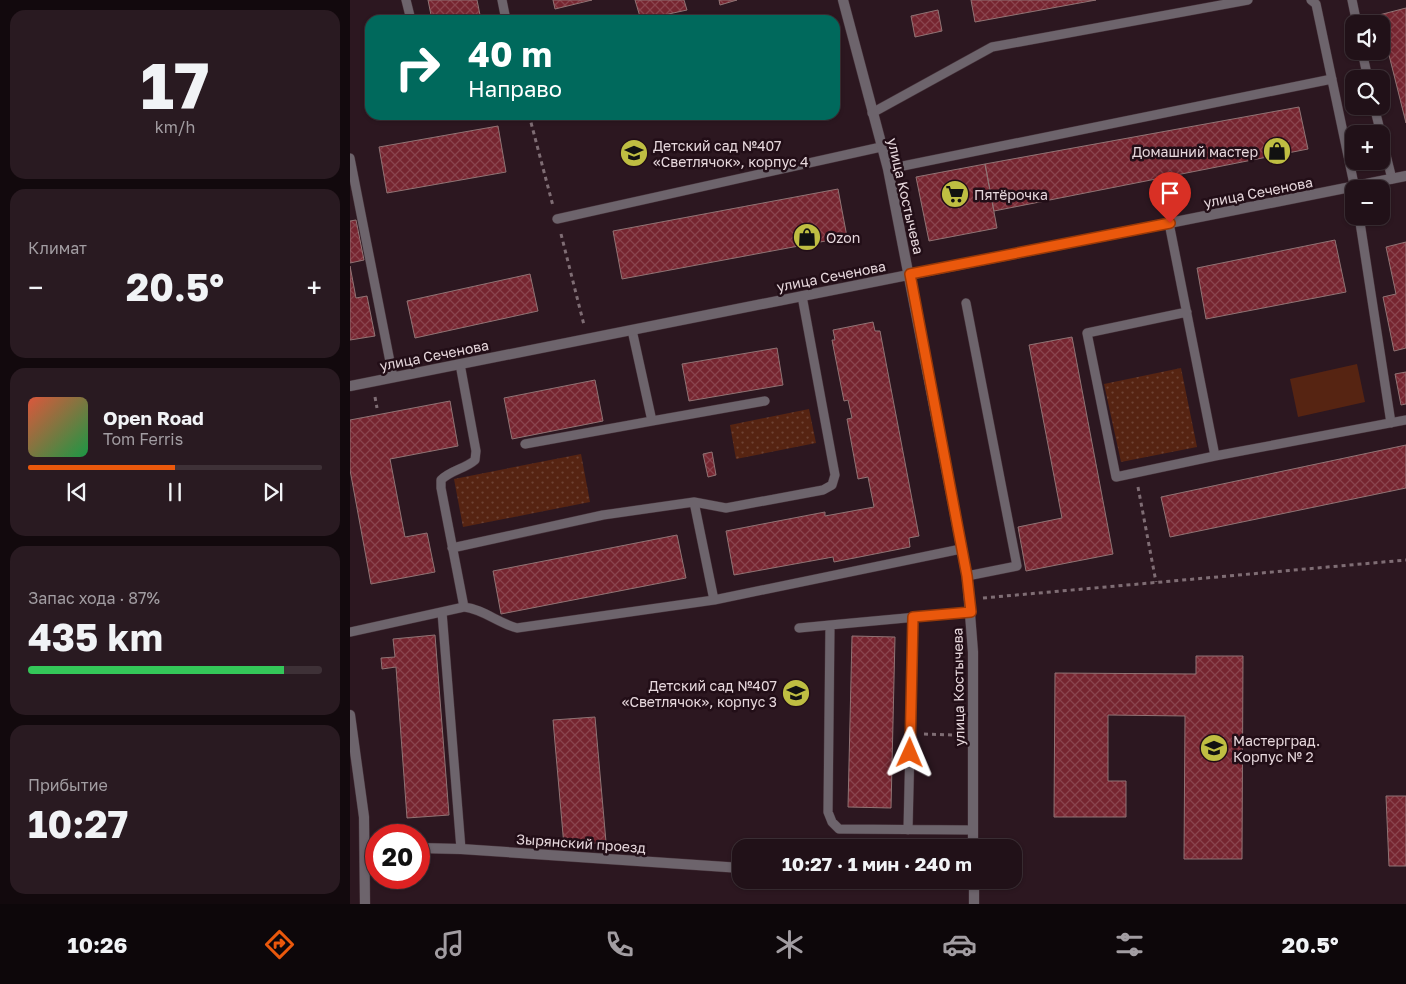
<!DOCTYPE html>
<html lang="ru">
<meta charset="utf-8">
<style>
body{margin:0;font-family:"Golos Text",sans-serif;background:#291a21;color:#f1f3f6;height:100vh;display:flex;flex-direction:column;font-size:19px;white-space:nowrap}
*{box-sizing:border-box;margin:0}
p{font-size:16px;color:#a29da2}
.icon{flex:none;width:28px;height:28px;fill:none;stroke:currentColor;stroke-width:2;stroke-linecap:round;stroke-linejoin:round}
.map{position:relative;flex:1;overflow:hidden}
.panel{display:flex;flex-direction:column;gap:10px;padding:10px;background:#12090d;width:350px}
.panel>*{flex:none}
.hud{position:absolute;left:15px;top:15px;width:475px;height:105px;border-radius:15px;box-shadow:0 1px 4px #0004,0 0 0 1px #3e3137;background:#00695c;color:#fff;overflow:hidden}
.controls{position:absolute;left:995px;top:15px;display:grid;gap:10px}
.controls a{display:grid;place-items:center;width:45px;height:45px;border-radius:10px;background:#211118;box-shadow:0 1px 4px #0004,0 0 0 1px #3e3137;font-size:25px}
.speed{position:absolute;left:15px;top:824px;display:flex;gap:10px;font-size:25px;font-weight:700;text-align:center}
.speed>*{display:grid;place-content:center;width:65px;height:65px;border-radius:50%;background:#211118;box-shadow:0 1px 4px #0004,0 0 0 1px #3e3137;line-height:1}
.speed .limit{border:8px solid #d22;background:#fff;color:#111}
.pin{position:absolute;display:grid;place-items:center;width:42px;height:42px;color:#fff;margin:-51px -21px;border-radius:50% 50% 50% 0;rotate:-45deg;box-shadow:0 0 5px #0007}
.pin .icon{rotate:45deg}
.me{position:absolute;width:55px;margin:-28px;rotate:1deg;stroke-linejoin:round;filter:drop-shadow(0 0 4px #0008)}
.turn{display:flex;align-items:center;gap:18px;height:105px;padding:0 20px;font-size:22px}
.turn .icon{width:65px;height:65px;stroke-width:2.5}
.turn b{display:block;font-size:35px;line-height:42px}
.big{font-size:38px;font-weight:700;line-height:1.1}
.panel .widget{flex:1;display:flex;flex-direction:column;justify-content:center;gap:8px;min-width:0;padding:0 18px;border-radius:15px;background:#291a21}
.panel .dial{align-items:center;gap:0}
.dial b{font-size:65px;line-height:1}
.song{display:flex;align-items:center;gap:15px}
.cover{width:60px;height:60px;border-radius:8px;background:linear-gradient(135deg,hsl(10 70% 55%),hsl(140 70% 35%))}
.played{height:5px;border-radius:2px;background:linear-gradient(90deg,#ea580c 50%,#3e3137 50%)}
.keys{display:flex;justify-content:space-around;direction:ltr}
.heat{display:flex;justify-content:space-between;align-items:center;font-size:28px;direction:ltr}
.charge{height:8px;border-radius:4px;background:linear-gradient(90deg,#34c759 87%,#3e3137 0)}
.trip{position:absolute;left:382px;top:839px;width:290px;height:50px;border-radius:15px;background:#211118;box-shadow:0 1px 4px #0004,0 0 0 1px #3e3137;font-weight:700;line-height:50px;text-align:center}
.tabs{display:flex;height:80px;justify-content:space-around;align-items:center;background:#0d070a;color:#a29da2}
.tabs .icon{width:35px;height:35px}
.tabs .current{color:#ea580c}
.tabs b{font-size:22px;color:#f1f3f6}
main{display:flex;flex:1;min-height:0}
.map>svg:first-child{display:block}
.grass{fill:url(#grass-dots)}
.pitch{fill:#562412}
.building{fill:url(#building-cross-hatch);stroke:#907374}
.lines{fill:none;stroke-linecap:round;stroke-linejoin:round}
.service-casing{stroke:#46323a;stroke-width:10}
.minor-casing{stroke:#46323a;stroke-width:11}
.path{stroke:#7f6d74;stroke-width:3;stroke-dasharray:4 4;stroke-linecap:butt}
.service{stroke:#6d646c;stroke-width:9}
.minor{stroke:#6d646c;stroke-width:10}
.route-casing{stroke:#983908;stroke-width:12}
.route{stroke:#ea580c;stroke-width:9}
.labels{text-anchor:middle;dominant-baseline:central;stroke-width:5;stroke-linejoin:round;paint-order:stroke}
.poi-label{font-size:14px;fill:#e7d8dd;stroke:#220e17;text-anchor:start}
.street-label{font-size:14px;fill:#e7d8dd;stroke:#220e17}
</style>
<main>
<section class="panel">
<div class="widget dial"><b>17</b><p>km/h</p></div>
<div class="widget"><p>Климат</p>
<div class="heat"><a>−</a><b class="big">20.5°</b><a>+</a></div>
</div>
<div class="widget">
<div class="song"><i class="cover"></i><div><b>Open Road</b><p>Tom Ferris</p></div></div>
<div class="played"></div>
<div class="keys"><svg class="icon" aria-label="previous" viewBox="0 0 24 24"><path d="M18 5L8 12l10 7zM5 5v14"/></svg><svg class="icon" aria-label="pause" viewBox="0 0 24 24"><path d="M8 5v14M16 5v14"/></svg><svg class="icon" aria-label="next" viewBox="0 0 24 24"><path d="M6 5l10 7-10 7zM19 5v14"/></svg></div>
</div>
<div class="widget"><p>Запас хода · 87%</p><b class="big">435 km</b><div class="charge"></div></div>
<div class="widget"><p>Прибытие</p><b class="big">10:27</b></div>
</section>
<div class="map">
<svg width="1056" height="904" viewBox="0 0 1056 904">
<defs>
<pattern id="grass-dots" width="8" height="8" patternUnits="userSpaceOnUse" patternTransform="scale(1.25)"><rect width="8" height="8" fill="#562412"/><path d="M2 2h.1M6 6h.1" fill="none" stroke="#6e4334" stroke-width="1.8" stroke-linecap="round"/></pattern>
<pattern id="building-cross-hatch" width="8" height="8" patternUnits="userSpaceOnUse" patternTransform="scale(1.25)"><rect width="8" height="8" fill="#762530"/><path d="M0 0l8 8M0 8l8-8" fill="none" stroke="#8a444e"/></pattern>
</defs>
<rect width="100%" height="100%" fill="#2c1720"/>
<!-- grass -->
<path class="grass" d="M831,368L847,447L771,462L754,384Z
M459,409L466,443L386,459L380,425Z
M231,454L240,502L113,527L104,479Z"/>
<!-- pitch -->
<path class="pitch" d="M1007,364L1015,402L948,417L940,379Z"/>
<!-- building -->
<path class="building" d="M78,0H127L131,20H82Z
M203,0H242L205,9Z
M285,0H334L337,10L291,20Z
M369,0H387L370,5Z
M621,0H746L625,22Z
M1056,8V123L1029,15Z
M588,10L592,31L565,37L561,16Z
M949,107L958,149L644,211L635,164Z
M148,126L156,172L37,193L29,147Z
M635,164L647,228L579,241L566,177Z
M488,189L497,237L272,279L263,231Z
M6,220L14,260L0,263V221Z
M985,240L996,292L856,319L847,268Z
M1056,242V348L1044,351L1033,297L1046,294L1036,247Z
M0,266L6,298L17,296L25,336L0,340Z
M180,274L188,311L65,338L57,301Z
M523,322L525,331H530L569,536L559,538L560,547L484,562L483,557L384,575L376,531L475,512V516L524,507L518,477L508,479L497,419L502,418L498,400L494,401L482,340H485L483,330Z
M722,337L763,554L676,571L668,527L712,518L679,345Z
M427,348L433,385L339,401L332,364Z
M1056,372V404L1051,405L1045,374Z
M245,380L253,421L162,439L154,398Z
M100,401L108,446L40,459L55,537L77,533L85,572L21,584L0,470V420Z
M1056,445V488L820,537L811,497Z
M362,452L366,475L358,477L353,454Z
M327,535L336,578L151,614L143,571Z
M85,635L99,815L57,818L46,667L32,669L31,658L45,657L43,639Z
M502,636L545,637L541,808L498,807Z
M846,656H893L892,859H834L835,716L758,715V781H776V817H704L705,673L846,674Z
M245,717L256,842L214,846L203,720Z
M1036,796H1056V866H1039Z"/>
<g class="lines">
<defs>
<path id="service" d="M56,0L61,20
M152,0L156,20
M961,0L966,4L1005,189
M1002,0L1007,24
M1012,51L1018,79
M1024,106L1031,134
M522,113L642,47L898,0
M1031,135L1042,179
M0,158L43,377
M538,169L982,79
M1009,216L1041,423
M207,219L531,147
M819,223L865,456
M616,303L667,566L617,576
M837,312L737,333L766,477L865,456L1056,420
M282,330L302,421L415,401
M175,444L302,421
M344,502L376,508L473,490L482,485L485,475L452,296
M102,548L253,515L344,502L364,600L611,549
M114,607C133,609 148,623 167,628L364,600
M92,612L111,849
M621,612L480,625L478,812L482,822L489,829L623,830
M449,628L480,625
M0,632L114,607L91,488V480C101,470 115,469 125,460L126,451L110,364
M558,830L563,617"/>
<path id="minor" d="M493,0L538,169L617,576L623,652V848
M0,386L1056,176
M0,715L14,817L15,904
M16,847L26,848
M69,848L111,849L391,868
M555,880L624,884
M624,904V880"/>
</defs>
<!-- service casing -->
<use href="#service" class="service-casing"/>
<!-- minor casing -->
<use href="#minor" class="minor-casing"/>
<!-- path -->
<path class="path" d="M179,115L203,206
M211,234L234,325
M25,397L27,408
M788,487L806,582
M633,598L1056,560
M574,734L603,735"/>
<!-- service -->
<use href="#service" class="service"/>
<!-- minor -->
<use href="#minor" class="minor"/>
</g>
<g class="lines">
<defs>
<path id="route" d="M560,753L563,617L621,612L617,576L560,274L820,223"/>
</defs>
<!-- route casing -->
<use href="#route" class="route-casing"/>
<!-- route -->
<use href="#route" class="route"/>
</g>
<!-- icons -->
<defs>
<symbol id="shop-disc" viewBox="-11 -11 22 22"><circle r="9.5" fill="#bfbe42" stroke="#220e17"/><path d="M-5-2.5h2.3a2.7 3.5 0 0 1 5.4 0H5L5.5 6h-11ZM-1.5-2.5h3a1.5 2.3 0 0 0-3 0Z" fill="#111"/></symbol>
<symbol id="school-disc" viewBox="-11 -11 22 22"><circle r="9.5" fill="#bfbe42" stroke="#220e17"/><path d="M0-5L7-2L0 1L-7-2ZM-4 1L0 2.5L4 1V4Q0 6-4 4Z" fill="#111"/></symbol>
<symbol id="supermarket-disc" viewBox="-11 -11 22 22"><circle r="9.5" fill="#bfbe42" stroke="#220e17"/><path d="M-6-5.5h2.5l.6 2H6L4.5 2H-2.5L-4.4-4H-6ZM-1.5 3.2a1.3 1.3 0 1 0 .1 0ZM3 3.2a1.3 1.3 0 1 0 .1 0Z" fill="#111"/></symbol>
</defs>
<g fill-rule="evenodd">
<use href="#shop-disc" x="911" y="135" width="32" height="32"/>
<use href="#school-disc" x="268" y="137" width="32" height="32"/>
<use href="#supermarket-disc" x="589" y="178" width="32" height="32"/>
<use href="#shop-disc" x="441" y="221" width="32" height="32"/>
<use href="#school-disc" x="430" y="677" width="32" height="32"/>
<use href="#school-disc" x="848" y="732" width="32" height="32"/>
</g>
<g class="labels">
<!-- poi labels -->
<g class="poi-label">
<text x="303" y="145">Детский сад №407<tspan x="303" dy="16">«Светлячок», корпус 4</tspan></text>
<text x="908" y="151" text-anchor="end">Домашний мастер</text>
<text x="624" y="194">Пятёрочка</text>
<text x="476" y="237">Ozon</text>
<text x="427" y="685" text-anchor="end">Детский сад №407<tspan x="427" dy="16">«Светлячок», корпус 3</tspan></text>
<text x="883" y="740">Мастерград.<tspan x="883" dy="16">Корпус № 2</tspan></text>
</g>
<!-- street labels -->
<g class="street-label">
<text transform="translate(908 192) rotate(-11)">улица Сеченова</text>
<text transform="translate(556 196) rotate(77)">улица Костычева</text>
<text transform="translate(481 276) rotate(-11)">улица Сеченова</text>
<text transform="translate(84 355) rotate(-11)">улица Сеченова</text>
<text transform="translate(608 687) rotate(-91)">улица Костычева</text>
<text transform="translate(231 843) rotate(4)">Зырянский проезд</text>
</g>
</g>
</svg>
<div class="controls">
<a><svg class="icon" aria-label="sound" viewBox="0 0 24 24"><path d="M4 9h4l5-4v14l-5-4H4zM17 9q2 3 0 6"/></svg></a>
<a><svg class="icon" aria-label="search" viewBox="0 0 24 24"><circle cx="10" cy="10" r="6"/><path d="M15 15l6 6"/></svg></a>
<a>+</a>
<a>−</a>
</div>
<div class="speed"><div class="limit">20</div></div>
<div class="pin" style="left:820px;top:223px;background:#d93025"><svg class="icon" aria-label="arrive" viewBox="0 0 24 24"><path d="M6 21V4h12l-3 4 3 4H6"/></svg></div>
<svg class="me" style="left:560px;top:753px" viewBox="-20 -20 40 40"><path d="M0-17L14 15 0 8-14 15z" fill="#ea580c" stroke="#fff" stroke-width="4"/></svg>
<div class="trip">10:27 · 1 мин · 240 m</div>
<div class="hud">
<div class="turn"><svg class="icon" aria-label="right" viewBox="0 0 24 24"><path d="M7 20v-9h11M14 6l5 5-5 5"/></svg><div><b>40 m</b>Направо</div></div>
</div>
</div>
</main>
<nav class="tabs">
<b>10:26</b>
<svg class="icon current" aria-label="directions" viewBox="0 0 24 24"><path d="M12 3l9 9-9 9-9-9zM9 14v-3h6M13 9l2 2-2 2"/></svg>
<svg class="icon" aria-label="music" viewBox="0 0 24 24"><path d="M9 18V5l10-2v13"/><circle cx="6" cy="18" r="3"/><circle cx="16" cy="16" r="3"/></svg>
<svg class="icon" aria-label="phone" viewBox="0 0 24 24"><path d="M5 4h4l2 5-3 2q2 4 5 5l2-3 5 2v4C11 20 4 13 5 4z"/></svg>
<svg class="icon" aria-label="climate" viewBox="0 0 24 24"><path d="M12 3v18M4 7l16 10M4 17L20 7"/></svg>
<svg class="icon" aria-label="car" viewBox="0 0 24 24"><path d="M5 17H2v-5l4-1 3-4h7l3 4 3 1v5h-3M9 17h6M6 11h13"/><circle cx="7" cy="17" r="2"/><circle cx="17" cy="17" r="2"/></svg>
<svg class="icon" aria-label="filters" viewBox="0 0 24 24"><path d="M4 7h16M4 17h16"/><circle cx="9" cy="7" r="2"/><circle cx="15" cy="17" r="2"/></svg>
<b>20.5°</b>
</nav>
